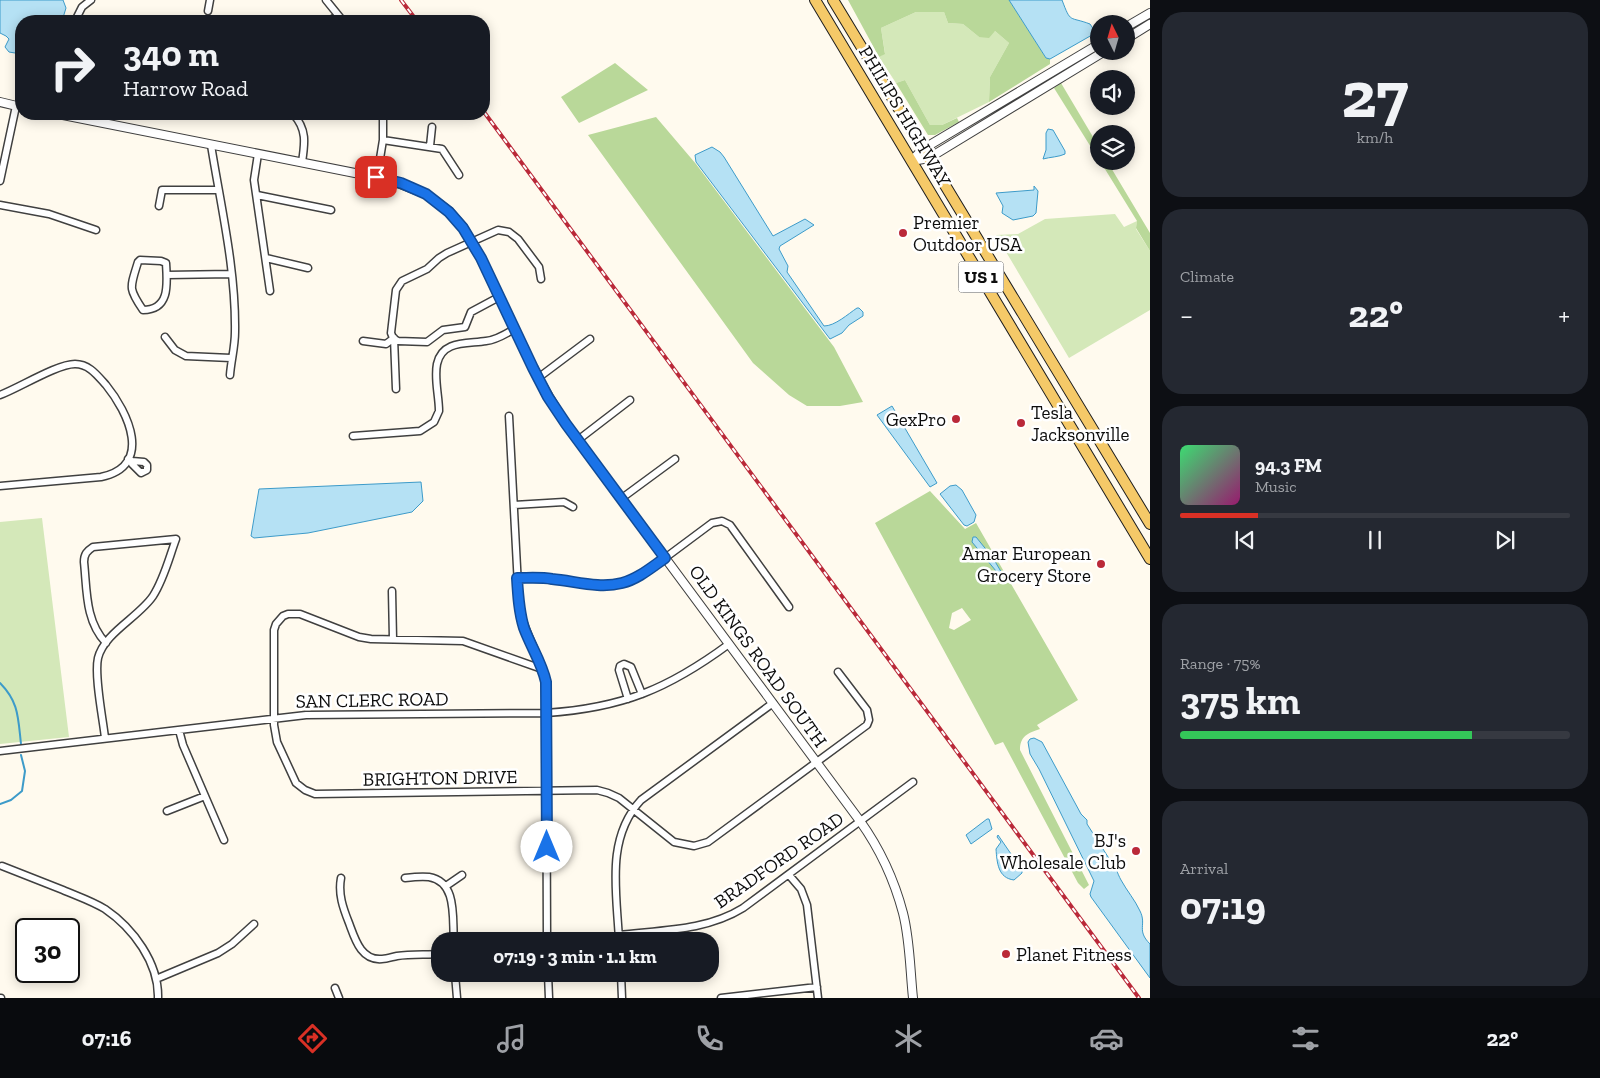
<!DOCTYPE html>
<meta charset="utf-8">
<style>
body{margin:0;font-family:"Zilla Slab",serif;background:#242831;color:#f1f3f6;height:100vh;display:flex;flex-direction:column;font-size:19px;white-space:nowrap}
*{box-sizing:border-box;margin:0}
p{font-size:16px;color:#9ea1a6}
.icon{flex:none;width:28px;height:28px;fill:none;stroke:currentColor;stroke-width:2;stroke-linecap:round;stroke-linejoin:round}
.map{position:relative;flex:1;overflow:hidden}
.panel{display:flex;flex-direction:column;gap:12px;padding:12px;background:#0d0f14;width:450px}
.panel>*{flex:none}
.banner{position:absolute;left:15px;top:15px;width:475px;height:105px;border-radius:20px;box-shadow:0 2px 12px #0003;background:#171b24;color:#f1f3f6;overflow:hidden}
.needle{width:32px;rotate:355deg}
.fabs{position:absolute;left:1090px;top:15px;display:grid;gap:10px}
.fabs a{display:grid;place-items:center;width:45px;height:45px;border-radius:50%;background:#171b24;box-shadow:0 2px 12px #0003;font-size:25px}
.speed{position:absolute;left:15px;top:918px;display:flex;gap:10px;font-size:25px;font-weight:700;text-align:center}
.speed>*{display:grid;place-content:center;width:65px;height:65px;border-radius:50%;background:#171b24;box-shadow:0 2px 12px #0003;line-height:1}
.speed .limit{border:2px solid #111;border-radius:8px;background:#fff;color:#111}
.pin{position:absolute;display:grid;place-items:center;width:42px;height:42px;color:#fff;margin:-21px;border-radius:10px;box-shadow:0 2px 8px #0006}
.me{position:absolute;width:55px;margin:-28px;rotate:0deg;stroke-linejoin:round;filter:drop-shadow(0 0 4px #0008)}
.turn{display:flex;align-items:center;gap:18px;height:105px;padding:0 25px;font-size:22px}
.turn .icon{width:65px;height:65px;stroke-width:2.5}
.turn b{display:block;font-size:35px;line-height:42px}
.big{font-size:38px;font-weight:700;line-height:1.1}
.panel .card{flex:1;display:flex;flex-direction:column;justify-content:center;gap:8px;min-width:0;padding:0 18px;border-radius:20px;background:#242831}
.panel .dial{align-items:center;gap:0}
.dial b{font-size:65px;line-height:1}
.song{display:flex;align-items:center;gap:15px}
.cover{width:60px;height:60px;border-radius:8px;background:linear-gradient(135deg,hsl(140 70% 55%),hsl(320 70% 35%))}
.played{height:5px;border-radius:2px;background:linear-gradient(90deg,#d93025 20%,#363941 20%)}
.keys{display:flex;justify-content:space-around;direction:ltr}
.heat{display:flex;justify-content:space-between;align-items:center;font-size:28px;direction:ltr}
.charge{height:8px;border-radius:4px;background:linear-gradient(90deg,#34c759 75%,#363941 0)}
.trip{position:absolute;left:431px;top:932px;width:288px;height:50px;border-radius:20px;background:#171b24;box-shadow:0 2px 12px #0003;font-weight:700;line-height:50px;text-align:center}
.tab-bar{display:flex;height:80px;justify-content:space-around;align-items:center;background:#090b0e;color:#9ea1a6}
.tab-bar .icon{width:35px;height:35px}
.tab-bar .on{color:#d93025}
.tab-bar b{font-size:22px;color:#f1f3f6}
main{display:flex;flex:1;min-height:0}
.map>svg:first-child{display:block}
.green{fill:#d4e8b9}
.forest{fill:#b9d899;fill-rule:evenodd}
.water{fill:#b5e1f4;stroke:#3d9bc9}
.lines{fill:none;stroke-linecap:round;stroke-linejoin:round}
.stream{stroke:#3d9bc9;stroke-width:2}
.minor-casing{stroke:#404040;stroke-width:9}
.tertiary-casing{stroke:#404040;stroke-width:10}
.primary-casing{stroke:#1e1e1e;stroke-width:12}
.minor{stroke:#fff;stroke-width:6}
.tertiary{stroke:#fff;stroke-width:8}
.primary{stroke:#f5c968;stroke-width:10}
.rail-casing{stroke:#ba2939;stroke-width:4}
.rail{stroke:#fff;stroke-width:2;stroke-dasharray:5.5;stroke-linecap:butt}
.route-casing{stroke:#114b97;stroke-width:12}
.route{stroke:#1a73e8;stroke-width:9}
.poi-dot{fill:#ba2939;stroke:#fff;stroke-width:2}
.labels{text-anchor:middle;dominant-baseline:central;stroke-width:5;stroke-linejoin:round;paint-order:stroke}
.shield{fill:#fff;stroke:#565656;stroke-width:1}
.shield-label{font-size:18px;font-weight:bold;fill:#0d0d0d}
.street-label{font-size:19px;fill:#0d0d0d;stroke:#fff}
.poi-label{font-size:19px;fill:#0d0d0d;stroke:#fff;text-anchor:start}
</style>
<main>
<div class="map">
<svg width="1150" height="998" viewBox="0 0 1150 998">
<rect width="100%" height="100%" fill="#fffaee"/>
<!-- green -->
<path class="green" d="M916,12H944L948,23L963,24L979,37L995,31L1009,43L990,77L989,102L942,125H930L905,80L896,83L879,57L885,53L881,28Z
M1115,214L1124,227L1137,221L1136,229L1150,251V310L1069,358L996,235L1018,234L1045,219Z
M42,518L69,737L0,744V522Z"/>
<!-- forest -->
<path class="forest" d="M848,0H1009L1046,58L1050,59V64L989,102L990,77L1009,43L995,31L989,38L979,37L963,24L948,23L944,12H916L881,28L885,54L879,57Z
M615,63L648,90L579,123L561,97Z
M905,80L930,125H942L957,118L959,122L935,135H928L896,83Z
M1061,83L1099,147V160L1054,88Z
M656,117L696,164L834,347L863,402L840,406H807L789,395L753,363L588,135Z
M1100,161H1107L1150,233V251L1136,228L1137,221Z
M930,491L965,529L976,523L1078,700L1037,725L1040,729C1028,733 1020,736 1020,750L1089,885L1084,889L1078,883L1003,742L995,745L875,523ZM962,608L971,620L954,630L949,628L952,613Z"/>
<!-- water -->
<path class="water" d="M0,0H63L66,8L62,21H21V54L9,52L5,47L9,39L6,36L0,33Z
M1009,0H1062C1071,24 1069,16 1090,24L1094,30L1092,35L1050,59L1046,58Z
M1048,129L1053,130L1065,151V154C1059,157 1050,157 1043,159L1046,150V133Z
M712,147L720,152L724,157L773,236L805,219L814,225L780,246L779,249L788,266L787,272L824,326C835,326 848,314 857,308H859L863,312V316L849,325L842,333L830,339L696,162L695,155Z
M1034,186L1038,191L1036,213L1033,216L1013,220L1002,213L1003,206L996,193L1034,190Z
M892,406L937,483L930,487L877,415Z
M421,482L423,501L412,512L308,533L254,538L251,536L259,489Z
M956,485L962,490L976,515L974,522L967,526L964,525L940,494L950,486Z
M973,537H976L993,558L1003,575L1001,577L972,542Z
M1034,738L1042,742L1081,814L1087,820V824L1110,860C1116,866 1117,873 1121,880C1127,891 1135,900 1140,911C1147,925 1136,930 1150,944V978L1091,897L1090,894L1094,881L1039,769L1030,754L1028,742L1030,739Z
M987,819H989L992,829L971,844L966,835Z
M998,835L1022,870V873L1014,880C998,878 997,863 996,849L1001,842L997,837Z"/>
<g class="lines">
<!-- stream -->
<path class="stream" d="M0,683C19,702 18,718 21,744
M0,804L11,800L22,791L25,771L21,755"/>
<defs>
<path id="minor" d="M326,0L343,21
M208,11L210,0
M75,21L82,7L91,0
M329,21L337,16
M293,114C307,129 305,143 302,162
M383,140L442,149L459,175
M211,145C221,207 236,270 235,332C235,347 231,361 230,375
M430,146L432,127
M258,154L254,180L270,291
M377,177L383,140V114
M0,181L16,106
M257,195L331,210
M0,205L49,214L96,230
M159,206L162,190H218
M266,258L308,268
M140,260L161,261L166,263C167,282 171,310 143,310C128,288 130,288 138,262Z
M167,275L231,274
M499,297L471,312L465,327L443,330L427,342L398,341L393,338L391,333L396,290L402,281L427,269L439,258L447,253L498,230L509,232L518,239L539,267L541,279
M165,337L175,350L186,356L231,358
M394,338L396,389
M363,341L386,344L394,338
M538,378L590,339
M0,395C19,388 57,364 75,364C89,364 97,375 106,385C128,412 154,466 101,477L0,486
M509,416L519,605C523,633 541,655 546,682L547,941
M353,436L420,431L434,422L439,411C439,396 434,379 437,364C442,340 467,344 486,341C496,340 506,334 514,329
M578,440L630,400
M128,459L132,461V464L141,473L147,470V465L144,462L132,461
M622,498L675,459
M514,505L564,502L573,507
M517,578H540L584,584L613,585L624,583L639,576L665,558L712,523L722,521L730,525L789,607
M392,591L393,639
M542,669L463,641L371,639L359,637L300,614H288L283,616L276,624L274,630V725L277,742L296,783L305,790L315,794L597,790L608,793L619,798L674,842L694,846L708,842L867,725L869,720L867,710L838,672
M628,699L619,670L620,666L624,664L631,667L642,694
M179,730L183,745L224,840
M105,738C103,719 94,676 98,658C104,633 139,617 153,596C164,579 169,558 176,539L93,547C87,551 84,554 84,562C87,590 85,621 106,643
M0,751L306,715L546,713C622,708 668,689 729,644
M167,811L205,796
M2,866C22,874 43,882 63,890C77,896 92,901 105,909C133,928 159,963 158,998
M789,875L801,889L807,905L818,998
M341,878C338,894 343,908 349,923C355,939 361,961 382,959C387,959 392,957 397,956C411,954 426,955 440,954
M405,878C413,877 422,876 429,877C458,882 452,919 454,941
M446,886L462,875
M619,935C661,930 706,931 743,908L913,782
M619,941C617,893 605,839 641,800L773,703
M455,974L457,998
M548,974L549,998
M621,974L622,998
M156,979L218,953L232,944L254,924
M335,988L339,998
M0,998H1
M721,998L817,987"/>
<path id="tertiary" d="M1126,27L1150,13
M1126,39L1150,24
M0,102L21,107
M58,114L390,180L426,194L449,211L463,227L481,258L538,378L563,420L860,821C880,849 894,879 903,913C910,940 910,970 913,998
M912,160L923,149L1099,44
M912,161L929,158L1105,51"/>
<path id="primary" d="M815,0L1150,559
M833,0L1150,524"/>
</defs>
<!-- minor casing -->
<use href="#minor" class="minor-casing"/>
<!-- tertiary casing -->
<use href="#tertiary" class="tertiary-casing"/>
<!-- primary casing -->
<use href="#primary" class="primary-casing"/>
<!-- minor -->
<use href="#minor" class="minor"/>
<!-- tertiary -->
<use href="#tertiary" class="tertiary"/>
<!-- primary -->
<use href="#primary" class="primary"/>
<defs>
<path id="rail" d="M401,0L417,21
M484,112L1139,998"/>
</defs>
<!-- rail casing -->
<use href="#rail" class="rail-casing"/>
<!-- rail -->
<use href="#rail" class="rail"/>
</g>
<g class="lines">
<defs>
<path id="route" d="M376,177L401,183L426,194L449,212L463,228L481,258L533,368L548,397L566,424L665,558C652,567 638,579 622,583C599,589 575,581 552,579C541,577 529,578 517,578C518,595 519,612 524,628C531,647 542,663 546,682L547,847"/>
</defs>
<!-- route casing -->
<use href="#route" class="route-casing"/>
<!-- route -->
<use href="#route" class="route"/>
</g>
<!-- markers -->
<g class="poi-dot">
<circle cx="903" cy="233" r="5"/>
<circle cx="956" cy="419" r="5"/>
<circle cx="1021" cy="423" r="5"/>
<circle cx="1101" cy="564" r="5"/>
<circle cx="1136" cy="851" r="5"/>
<circle cx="1006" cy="954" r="5"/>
</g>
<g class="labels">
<!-- shield labels -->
<rect class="shield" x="958.5" y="261.5" width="45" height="31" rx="4"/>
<g class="shield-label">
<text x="981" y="277">US 1</text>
</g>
<!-- street labels -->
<g class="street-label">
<text transform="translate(905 116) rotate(59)">PHILIPS HIGHWAY</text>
<text transform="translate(758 656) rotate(54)">OLD KINGS ROAD SOUTH</text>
<text transform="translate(372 700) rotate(-1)">SAN CLERC ROAD</text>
<text transform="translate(440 778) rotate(-1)">BRIGHTON DRIVE</text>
<text transform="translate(779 860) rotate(-35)">BRADFORD ROAD</text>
</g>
<!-- poi labels -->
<g class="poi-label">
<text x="913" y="222">Premier<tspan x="913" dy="22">Outdoor USA</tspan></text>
<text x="1031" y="412">Tesla<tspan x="1031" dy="22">Jacksonville</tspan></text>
<text x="946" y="419" text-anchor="end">GexPro</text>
<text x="1091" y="553" text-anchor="end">Amar European<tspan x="1091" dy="22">Grocery Store</tspan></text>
<text x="1126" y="840" text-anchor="end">BJ's<tspan x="1126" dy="22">Wholesale Club</tspan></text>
<text x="1016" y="954">Planet Fitness</text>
</g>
</g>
</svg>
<div class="fabs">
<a><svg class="needle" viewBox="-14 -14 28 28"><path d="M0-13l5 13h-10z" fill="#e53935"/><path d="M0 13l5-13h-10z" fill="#9ea1a6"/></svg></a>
<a><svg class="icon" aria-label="sound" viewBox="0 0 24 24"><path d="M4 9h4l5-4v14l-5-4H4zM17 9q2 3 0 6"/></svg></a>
<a><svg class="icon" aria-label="layers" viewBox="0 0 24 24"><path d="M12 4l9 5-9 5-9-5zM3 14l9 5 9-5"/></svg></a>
</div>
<div class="speed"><div class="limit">30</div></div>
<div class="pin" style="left:376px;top:177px;background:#d93025"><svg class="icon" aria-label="arrive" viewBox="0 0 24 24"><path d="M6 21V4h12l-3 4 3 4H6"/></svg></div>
<svg class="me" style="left:547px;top:847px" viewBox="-20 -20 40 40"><circle r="19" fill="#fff"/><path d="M0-13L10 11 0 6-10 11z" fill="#1a73e8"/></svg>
<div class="trip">07:19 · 3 min · 1.1 km</div>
<div class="banner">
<div class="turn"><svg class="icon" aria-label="right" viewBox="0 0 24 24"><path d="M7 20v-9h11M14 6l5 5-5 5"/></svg><div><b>340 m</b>Harrow Road</div></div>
</div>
</div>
<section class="panel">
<div class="card dial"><b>27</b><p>km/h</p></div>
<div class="card"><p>Climate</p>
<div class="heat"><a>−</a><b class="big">22°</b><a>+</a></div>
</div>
<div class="card">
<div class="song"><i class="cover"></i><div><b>94.3 FM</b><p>Music</p></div></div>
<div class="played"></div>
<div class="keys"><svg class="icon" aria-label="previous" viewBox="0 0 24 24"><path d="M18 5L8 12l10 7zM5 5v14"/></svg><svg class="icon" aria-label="pause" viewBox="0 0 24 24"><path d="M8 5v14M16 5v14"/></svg><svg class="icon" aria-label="next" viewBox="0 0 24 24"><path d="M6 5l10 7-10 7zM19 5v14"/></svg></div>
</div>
<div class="card"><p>Range · 75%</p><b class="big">375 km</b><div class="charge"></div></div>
<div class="card"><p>Arrival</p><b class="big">07:19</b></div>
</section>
</main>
<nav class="tab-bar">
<b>07:16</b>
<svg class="icon on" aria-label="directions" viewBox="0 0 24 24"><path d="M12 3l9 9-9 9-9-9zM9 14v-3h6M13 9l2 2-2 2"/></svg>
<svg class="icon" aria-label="music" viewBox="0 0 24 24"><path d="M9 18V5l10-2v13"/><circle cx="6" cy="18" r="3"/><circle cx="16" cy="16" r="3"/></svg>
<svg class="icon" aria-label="phone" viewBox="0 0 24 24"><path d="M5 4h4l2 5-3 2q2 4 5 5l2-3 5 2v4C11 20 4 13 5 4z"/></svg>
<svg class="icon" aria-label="climate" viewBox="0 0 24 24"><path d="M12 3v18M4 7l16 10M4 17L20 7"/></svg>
<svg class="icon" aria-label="car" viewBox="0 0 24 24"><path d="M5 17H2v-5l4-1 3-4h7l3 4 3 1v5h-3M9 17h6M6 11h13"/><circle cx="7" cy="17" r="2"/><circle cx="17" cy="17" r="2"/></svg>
<svg class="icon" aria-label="filters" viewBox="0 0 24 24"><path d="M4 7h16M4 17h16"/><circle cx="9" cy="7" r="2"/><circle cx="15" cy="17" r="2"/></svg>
<b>22°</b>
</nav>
